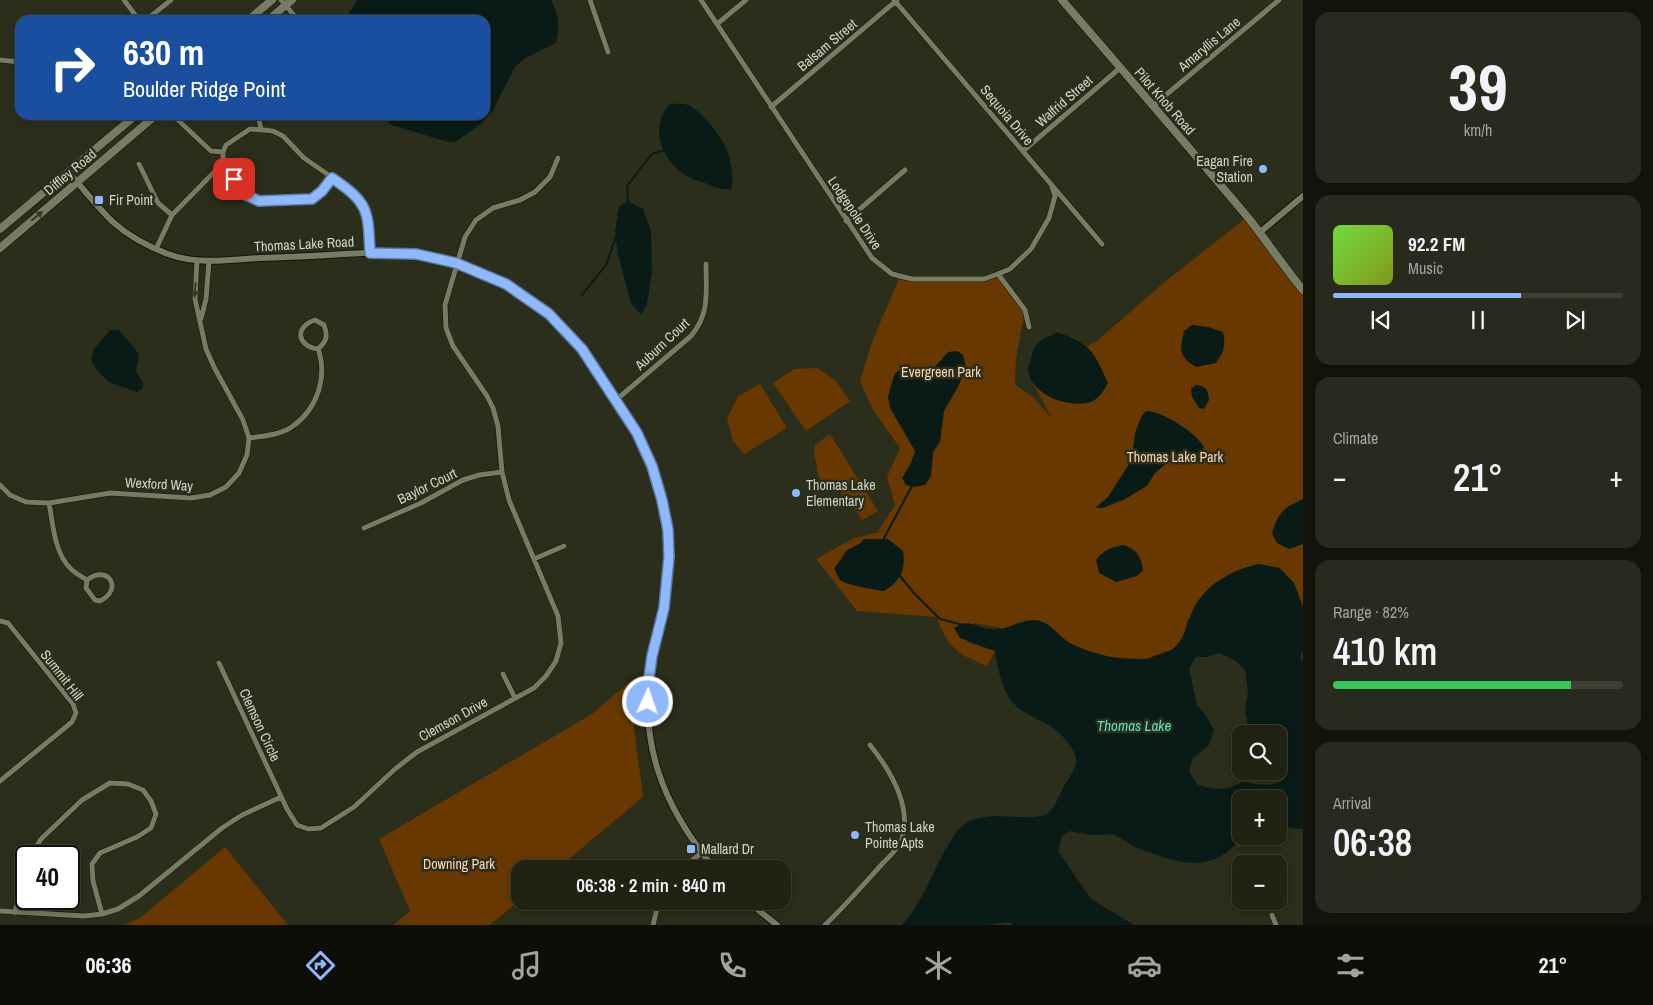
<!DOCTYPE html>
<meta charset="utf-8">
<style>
body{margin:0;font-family:"Archivo Narrow",sans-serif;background:#282a1d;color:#f1f3f6;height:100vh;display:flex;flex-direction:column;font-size:19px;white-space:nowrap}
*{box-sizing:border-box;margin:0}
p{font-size:16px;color:#a2a4a0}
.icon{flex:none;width:28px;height:28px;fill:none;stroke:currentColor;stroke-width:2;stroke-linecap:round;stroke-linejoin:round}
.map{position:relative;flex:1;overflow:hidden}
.side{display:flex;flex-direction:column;gap:12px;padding:12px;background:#12130b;width:350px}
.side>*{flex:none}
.banner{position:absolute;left:15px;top:15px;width:475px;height:105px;border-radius:15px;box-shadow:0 2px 8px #0003,0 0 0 1px #3d3f34;background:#1a4fa0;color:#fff;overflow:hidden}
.fabs{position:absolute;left:1232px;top:725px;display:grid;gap:10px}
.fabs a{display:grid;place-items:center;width:55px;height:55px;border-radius:10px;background:#202214;box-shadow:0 2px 8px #0003,0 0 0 1px #3d3f34;font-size:25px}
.speed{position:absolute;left:15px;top:845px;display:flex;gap:10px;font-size:25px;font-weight:700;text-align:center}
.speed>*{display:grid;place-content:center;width:65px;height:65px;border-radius:50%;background:#202214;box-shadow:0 2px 8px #0003,0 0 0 1px #3d3f34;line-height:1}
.speed .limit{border:2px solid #111;border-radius:8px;background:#fff;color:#111}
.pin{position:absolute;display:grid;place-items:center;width:42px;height:42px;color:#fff;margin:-21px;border-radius:10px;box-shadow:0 2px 8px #0006}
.me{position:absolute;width:55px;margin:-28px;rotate:3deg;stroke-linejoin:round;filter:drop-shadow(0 0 4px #0008)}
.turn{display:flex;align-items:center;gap:18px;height:105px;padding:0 25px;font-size:22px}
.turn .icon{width:65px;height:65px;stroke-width:2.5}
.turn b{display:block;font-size:35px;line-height:42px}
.big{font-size:38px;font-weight:600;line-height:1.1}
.side .widget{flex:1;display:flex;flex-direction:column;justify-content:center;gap:8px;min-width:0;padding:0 18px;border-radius:15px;background:#282a1d}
.side .dial{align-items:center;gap:0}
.dial b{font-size:65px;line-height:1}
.song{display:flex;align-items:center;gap:15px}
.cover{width:60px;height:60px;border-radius:8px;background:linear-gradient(135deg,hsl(100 70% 55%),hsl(70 70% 35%))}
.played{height:5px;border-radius:2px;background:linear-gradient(90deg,#8eb9fc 65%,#3d3f34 65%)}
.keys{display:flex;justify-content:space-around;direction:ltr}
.heat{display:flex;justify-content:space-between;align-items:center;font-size:28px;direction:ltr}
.charge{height:8px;border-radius:4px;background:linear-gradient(90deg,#34c759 82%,#3d3f34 0)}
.trip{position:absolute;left:511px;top:860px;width:280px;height:50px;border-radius:15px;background:#202214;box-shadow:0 2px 8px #0003,0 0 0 1px #3d3f34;font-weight:600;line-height:50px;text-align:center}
.dock{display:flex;height:80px;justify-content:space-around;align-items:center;background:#0d0e08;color:#a2a4a0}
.dock .icon{width:35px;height:35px}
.dock .selected{color:#8eb9fc}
.dock b{font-size:22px;color:#f1f3f6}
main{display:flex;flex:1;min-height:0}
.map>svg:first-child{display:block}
.green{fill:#683800}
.water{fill:#091b16;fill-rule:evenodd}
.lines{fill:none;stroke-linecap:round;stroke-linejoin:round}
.stream{stroke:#091b16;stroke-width:2}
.minor-casing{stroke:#131604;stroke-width:6}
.tertiary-casing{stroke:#131604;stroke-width:8}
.secondary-casing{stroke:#131604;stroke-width:9}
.minor{stroke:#777c65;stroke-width:5}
.tertiary{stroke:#777c65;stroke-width:6}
.secondary{stroke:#777c65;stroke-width:8}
.oneway{fill:#363a25}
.route-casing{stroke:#5c78a4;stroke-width:12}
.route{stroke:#8eb9fc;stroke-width:9}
.poi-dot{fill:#8eb9fc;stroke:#2a2e1a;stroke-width:2}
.labels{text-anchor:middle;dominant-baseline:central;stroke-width:5;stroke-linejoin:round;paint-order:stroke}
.street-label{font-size:14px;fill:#d1d4c8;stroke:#2a2e1a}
.poi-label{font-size:14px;fill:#d1d4c8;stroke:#2a2e1a;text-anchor:start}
.park-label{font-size:14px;fill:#fed5b4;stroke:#2a2e1a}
.water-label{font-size:15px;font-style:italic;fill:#5ae1c0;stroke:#2a2e1a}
</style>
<main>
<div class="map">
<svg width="1303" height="925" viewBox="0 0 1303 925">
<rect width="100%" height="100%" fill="#2a2e1a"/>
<!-- green -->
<path class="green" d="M1247,217L1303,290V607L1294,583L1280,568L1258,564L1187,620L1184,636L1173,649L1148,659L1109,657L1089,651L1070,644L1047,624L1006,629L975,623L967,642L995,651L987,666C967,657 957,655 945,636C942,630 938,625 937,617L857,611L816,559L854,538L888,530L878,531L895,505L887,477L900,448L873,410L860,381L872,342L900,276C927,280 972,283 998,274L1025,310L1016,358L1015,385L1033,397L1051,417L1034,385L1028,369L1057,332L1075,338L1087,346L1097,341L1161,285Z
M817,368L836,381L850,401L806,431L773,383L794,369Z
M760,384L787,428L744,454L733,441L727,419L738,396Z
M830,434L878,511L862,520L847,496L844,497C838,488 828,487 821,480C815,474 819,463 814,457L815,445Z
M634,678V727L643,797L557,869H520V900L490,925H394L410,911L379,839L592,714Z
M225,847L288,925H124L140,918Z"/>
<!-- water -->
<path class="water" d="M358,0H551C559,15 560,27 556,43L525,58L515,67L493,110L482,123L455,142H448L392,125L382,115H485V20H344Z
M671,104C678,104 684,103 690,106C701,112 719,133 724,144C730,155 735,178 731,189C721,190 714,187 705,183C699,181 692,179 687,176C669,165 656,144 660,124C661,116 665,109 671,104Z
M628,201L643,209L651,231L652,271L647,304L641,314L631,303L618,255L615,231L619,207Z
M1192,325L1208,327L1223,332C1226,345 1224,352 1216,363L1196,367C1178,356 1180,350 1184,331Z
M110,330H119L139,354L136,372L143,383L142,388L137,392L109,382L95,368L91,360L94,349Z
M1057,332C1091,343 1094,352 1108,383C1104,390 1100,397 1093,401C1072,410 1030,396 1028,369C1028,366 1030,361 1031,358C1032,354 1034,347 1037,344C1042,339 1051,336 1057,332Z
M957,351L963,355L966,368L958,387L944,411L940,442L933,452L931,476L925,485L913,487L906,485L902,478L911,463L915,451L890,408L888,397L894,375L900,369C922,385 934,368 948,352Z
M1196,385C1206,386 1208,389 1209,400L1204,409L1199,408L1192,397L1191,389Z
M1147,411C1164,412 1196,433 1204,447L1202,453H1178L1155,473L1147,486L1125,499L1103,508H1095L1108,497L1129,464L1132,457L1135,433L1142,415Z
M1303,499V544L1289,549L1277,543L1272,533C1279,512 1282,509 1303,499Z
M864,539H888L903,551C906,571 900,581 884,591C876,590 846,585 840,580C838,577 836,572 834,569L847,550L861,543Z
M1124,545C1137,550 1141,556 1143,570L1137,576L1116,582L1099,573L1096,560C1103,550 1112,547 1124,545Z
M1258,564L1279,568L1294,583L1303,607V650L1300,657L1303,662V829L1290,828L1279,822V799H1241V836H1244C1210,876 1179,864 1136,847C1128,844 1120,836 1112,834C1108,834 1104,835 1100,835C1090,835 1080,833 1070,831L1062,836L1058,851L1091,899L1134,925H1014L1008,922L987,925H902C922,903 931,876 945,850C950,843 954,833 960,828C983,805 1031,825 1048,813C1058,804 1060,792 1067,781C1077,766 1080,759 1069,744C1054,723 1038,722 1020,709C1002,696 999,672 995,651L960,638L954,628C970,618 973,626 989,629C1006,632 1018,620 1034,620C1051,621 1058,637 1072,644C1094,655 1121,661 1146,659C1151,658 1155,655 1160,654C1165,652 1171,651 1174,648C1188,636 1187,616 1198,601C1213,580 1234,570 1258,564ZM1219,653L1236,661L1245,670L1248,692L1245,711L1249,730L1254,734H1279V758L1281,760L1286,778C1271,790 1258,783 1242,782C1227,791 1215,790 1198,785L1189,772L1193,758L1209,745L1214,730L1206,716L1197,705L1189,668L1196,657H1208Z"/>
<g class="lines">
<!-- stream -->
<path class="stream" d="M628,202L627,186L652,154L665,150
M582,295L606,265L616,237
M882,542L913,484
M900,576L913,592L940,619L963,625"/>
<defs>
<path id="minor" d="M124,0L139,20
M281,0L298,20
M590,0L608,52
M701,0L872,258L892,274L912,279H984L998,274L1010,269L1031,249L1049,218L1055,196L1051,184
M894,0L1102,244
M146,20L171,0
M717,24L746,0
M0,60L20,62
M1154,105L1279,0
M771,107L897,0
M258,115L261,129
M178,120L211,151L223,152
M1023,151L1120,68
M139,164L158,203L172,215
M332,178L322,191L312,199L259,201L246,195L223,163V152L226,145L250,129L273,131L283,136L304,158L352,191L365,208L369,221L370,253
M846,221L905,170
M156,249L172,215L223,163
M998,274L1025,310L1029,327
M201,319L206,299L209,261
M616,400L691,336C710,314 706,292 706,264
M249,438C264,436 281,435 293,426C317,409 328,377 318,349C327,341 328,336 324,325L315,320C294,327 297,346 318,349
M0,485L10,495L26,502L49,503L110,493L191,498L210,495L226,487L239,473L247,455L249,438L243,420L214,367L206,349L195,299L197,260
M49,503C53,523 54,553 71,569C75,573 81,576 87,580L86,588L95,600L100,601C124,589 108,564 87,580
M364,528L421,503L463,480L479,475L502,472
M534,559L564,546
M0,621L8,623L73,704L76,713L72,722L0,781
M219,663L287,809L297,825L308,829L321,828L354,807L395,769L417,752L534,688L546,676L556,661L561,643L558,616L509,500L502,472L498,426L493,408L487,396L453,346L446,328L445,305L465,237L476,220L493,208L520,200L535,192L550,177L558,158
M503,674L515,698
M31,856L41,839L82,800L110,783L128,784L143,790L151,801L156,814L151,828L137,837L100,853L92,864L93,881L102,914
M682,869L701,853
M0,911L84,916L102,914L118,909L139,896L222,828L242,815L281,797
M15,913L24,868L26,863
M1272,915L1276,925
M653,925L659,901
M825,925C845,906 864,884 883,863C889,857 899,848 902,839C912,806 890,770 870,745"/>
<path id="tertiary" d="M68,172C83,188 98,208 114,223C129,236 149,247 168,254C197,265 229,260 259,258C287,257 316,256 344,254C369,253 395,251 419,255C456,261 493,275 524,296C533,303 543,309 551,317C575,340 590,361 608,388C643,441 669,492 669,557C669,593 658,624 652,658C637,740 662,806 715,869
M1259,233L1303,196
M747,901L777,925"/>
<path id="secondary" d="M1062,0C1125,73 1188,146 1250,220C1268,243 1284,267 1303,290
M248,20L272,0
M268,20L292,0
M0,229L136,115
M0,248L156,115"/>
</defs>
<!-- minor casing -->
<use href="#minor" class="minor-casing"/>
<!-- tertiary casing -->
<use href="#tertiary" class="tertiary-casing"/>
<!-- secondary casing -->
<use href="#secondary" class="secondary-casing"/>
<!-- minor -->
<use href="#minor" class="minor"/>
<!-- tertiary -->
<use href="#tertiary" class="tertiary"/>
<!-- secondary -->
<use href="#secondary" class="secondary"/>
</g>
<!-- one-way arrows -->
<defs><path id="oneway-solid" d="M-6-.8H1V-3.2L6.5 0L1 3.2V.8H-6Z" transform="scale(1.25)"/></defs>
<g class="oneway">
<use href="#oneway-solid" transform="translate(37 216) rotate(-40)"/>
<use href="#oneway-solid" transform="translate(195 290) rotate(94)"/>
</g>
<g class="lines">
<defs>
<path id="route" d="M234,179L246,195L259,201L312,199L322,191L332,178C369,203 368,210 370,253L416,254L456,263L506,284L549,314L582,349L637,433L652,466L662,500L668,530L669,557L664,608L652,656L648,685V702"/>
</defs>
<!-- route casing -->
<use href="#route" class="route-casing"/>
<!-- route -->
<use href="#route" class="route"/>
</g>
<!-- markers -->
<g class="poi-dot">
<circle cx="1263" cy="169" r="5"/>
<rect x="94" y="195" width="10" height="10" rx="2.5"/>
<circle cx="796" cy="493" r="5"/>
<circle cx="855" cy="835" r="5"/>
<rect x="686" y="844" width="10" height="10" rx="2.5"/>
</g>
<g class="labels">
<!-- street labels -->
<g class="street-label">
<text transform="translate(1209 44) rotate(-40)">Amaryllis Lane</text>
<text transform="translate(827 45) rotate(-40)">Balsam Street</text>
<text transform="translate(1064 101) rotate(-41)">Walfrid Street</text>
<text transform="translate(1165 101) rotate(49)">Pilot Knob Road</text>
<text transform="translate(1007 115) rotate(50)">Sequoia Drive</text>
<text transform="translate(70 172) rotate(-40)">Diffley Road</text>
<text transform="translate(855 213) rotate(56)">Lodgepole Drive</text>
<text transform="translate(304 244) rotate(-3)">Thomas Lake Road</text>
<text transform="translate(662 344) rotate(-43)">Auburn Court</text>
<text transform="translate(159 484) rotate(3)">Wexford Way</text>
<text transform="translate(427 486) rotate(-26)">Baylor Court</text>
<text transform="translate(62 675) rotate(52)">Summit Hill</text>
<text transform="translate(453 719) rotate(-29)">Clemson Drive</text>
<text transform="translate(260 725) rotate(65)">Clemson Circle</text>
</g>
<!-- poi labels -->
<g class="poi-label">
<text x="1253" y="161" text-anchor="end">Eagan Fire<tspan x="1253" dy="16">Station</tspan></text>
<text x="109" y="200">Fir Point</text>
<text x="806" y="485">Thomas Lake<tspan x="806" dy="16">Elementary</tspan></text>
<text x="865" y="827">Thomas Lake<tspan x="865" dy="16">Pointe Apts</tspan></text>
<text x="701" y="849">Mallard Dr</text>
</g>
<!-- park labels -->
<g class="park-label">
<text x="941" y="372">Evergreen Park</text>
<text x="1175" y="457">Thomas Lake Park</text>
<text x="459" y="864">Downing Park</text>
</g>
<!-- water labels -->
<g class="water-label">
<text x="1134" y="725">Thomas Lake</text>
</g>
</g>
</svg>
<div class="fabs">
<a><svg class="icon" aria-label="search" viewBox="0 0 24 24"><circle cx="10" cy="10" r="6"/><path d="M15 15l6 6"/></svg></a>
<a>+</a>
<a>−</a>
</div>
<div class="speed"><div class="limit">40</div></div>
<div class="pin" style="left:234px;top:179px;background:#d93025"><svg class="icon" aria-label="arrive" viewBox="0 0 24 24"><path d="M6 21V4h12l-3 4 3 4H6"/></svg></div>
<svg class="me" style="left:648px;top:702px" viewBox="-20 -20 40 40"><circle r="17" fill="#8eb9fc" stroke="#fff" stroke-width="3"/><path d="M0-11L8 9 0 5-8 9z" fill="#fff"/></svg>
<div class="trip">06:38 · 2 min · 840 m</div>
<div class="banner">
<div class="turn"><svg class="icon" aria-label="right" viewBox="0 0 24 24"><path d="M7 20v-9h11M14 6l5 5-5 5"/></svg><div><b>630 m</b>Boulder Ridge Point</div></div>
</div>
</div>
<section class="side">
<div class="widget dial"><b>39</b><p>km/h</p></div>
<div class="widget">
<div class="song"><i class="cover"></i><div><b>92.2 FM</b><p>Music</p></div></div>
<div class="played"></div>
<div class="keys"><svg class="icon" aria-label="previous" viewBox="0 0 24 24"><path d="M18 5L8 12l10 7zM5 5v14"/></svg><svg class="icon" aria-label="pause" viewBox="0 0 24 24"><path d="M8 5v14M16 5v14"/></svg><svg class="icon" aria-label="next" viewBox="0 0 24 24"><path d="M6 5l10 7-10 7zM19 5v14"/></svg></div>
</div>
<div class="widget"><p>Climate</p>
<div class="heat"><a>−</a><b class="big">21°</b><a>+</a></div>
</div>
<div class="widget"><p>Range · 82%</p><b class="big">410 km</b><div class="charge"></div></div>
<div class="widget"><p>Arrival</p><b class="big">06:38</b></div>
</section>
</main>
<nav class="dock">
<b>06:36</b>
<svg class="icon selected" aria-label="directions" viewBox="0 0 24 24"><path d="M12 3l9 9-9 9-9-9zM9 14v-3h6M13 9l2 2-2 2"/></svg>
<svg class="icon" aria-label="music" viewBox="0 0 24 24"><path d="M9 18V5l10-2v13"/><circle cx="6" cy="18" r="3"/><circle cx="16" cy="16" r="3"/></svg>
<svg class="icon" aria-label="phone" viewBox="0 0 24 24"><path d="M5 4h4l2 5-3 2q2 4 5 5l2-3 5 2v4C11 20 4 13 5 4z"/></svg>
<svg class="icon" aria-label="climate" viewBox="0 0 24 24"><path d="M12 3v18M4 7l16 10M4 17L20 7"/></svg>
<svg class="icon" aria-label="car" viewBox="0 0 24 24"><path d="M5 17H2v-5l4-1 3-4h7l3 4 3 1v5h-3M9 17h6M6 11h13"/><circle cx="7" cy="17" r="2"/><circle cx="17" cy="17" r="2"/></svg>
<svg class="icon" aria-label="filters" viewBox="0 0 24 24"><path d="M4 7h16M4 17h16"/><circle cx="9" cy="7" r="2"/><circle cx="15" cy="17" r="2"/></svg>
<b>21°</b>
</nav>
